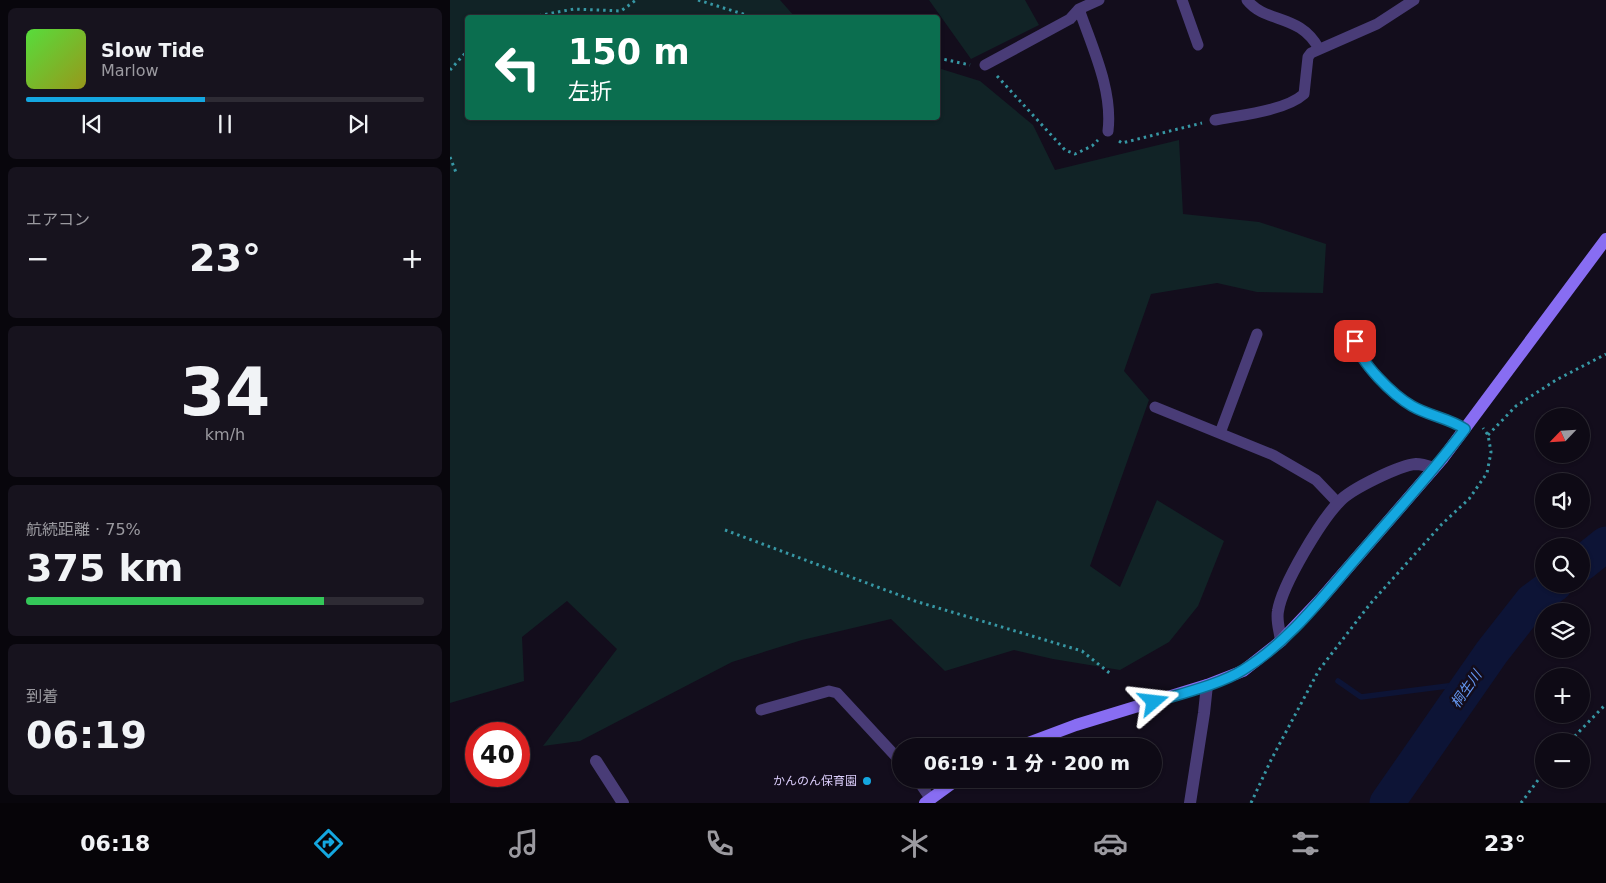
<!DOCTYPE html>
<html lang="ja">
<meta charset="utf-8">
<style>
body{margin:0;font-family:"DejaVu Sans","Noto Sans JP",sans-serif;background:#17131e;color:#f1f3f6;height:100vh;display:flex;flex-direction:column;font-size:19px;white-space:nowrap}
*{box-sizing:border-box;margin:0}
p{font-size:16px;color:#9b9aa0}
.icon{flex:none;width:28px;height:28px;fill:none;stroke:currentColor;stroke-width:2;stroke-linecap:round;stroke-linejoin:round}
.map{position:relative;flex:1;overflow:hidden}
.panel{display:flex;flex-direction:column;gap:8px;padding:8px;background:#08060c;width:450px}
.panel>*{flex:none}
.banner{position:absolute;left:15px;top:15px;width:475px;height:105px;border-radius:5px;box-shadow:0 1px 4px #0004,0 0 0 1px #2e2b34;background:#0b6e4f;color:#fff;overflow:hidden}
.needle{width:32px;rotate:245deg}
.buttons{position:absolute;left:1085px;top:408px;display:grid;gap:10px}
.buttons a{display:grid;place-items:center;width:55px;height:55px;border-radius:50%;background:#0e0a15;box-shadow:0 1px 4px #0004,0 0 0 1px #2e2b34;font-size:25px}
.speed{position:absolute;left:15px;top:722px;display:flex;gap:10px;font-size:25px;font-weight:700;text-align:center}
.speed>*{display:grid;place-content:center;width:65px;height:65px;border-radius:50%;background:#0e0a15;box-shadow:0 1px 4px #0004,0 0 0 1px #2e2b34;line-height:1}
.speed .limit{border:8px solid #d22;background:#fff;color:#111}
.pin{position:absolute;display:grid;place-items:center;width:42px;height:42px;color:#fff;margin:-21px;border-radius:10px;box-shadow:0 2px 8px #0006}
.me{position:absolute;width:55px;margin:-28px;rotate:73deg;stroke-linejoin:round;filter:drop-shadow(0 0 4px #0008)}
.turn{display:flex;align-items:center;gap:18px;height:105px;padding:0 20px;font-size:22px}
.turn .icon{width:65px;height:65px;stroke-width:2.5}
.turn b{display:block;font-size:35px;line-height:42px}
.big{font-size:38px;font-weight:800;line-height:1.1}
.panel .card{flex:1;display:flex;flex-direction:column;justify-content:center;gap:8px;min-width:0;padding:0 18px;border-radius:8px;background:#17131e}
.panel .dial{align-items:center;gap:0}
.dial b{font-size:65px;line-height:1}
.song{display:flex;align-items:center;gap:15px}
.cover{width:60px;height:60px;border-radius:8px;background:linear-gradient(135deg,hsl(110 70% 55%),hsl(60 70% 35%))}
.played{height:5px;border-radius:2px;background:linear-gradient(90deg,#14a7e0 45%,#2e2b34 45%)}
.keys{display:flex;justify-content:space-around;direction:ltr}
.heat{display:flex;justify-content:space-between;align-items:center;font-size:28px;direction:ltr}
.charge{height:8px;border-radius:4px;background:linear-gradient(90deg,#34c759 75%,#2e2b34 0)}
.trip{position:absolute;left:442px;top:738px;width:270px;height:50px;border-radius:25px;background:#0e0a15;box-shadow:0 1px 4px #0004,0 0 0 1px #2e2b34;font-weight:800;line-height:50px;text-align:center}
.menu{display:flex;height:80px;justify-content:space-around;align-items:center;background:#060408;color:#9b9aa0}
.menu .icon{width:35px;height:35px}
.menu .selected{color:#14a7e0}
.menu b{font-size:22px;color:#f1f3f6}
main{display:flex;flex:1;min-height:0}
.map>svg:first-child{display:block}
.green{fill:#112326}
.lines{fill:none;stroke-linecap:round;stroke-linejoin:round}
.stream{stroke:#0d1436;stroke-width:5.5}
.river{stroke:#0d1436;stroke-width:35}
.path{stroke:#3797a4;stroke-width:3;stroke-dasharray:2.5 4;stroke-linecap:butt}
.lane{stroke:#493c77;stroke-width:11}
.street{stroke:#493c77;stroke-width:12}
.secondary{stroke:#886df2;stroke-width:12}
.route-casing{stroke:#0d6d92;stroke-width:12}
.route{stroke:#14a7e0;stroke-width:9}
.poi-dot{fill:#14a7e0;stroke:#130d1c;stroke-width:2}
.labels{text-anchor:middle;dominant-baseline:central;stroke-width:5;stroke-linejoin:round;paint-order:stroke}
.poi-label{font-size:12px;fill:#dbcdfb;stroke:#130d1c;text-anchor:end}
.water-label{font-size:14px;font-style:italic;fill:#6597f1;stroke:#130d1c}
</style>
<main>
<section class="panel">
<div class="card">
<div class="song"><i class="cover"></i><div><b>Slow Tide</b><p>Marlow</p></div></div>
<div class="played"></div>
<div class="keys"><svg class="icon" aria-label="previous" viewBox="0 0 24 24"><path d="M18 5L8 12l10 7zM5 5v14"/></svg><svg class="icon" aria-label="pause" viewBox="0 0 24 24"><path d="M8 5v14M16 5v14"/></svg><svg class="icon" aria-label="next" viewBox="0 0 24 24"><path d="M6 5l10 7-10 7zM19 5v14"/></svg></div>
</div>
<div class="card"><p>エアコン</p>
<div class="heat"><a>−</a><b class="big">23°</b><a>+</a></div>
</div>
<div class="card dial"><b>34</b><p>km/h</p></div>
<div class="card"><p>航続距離 · 75%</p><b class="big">375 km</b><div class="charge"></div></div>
<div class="card"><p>到着</p><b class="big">06:19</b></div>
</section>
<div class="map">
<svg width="1156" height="803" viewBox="0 0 1156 803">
<rect width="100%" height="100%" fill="#130d1c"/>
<!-- green -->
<path class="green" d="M0,0H330L345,17L18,18V118H488V68L530,81L583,125L605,170L729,140L733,214L809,222L876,244L873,293L807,292L767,283L701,294L674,371L699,400L640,566L670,587L707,500L774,541L748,606L719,642L670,670L603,659L564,650L495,671L441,619L352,640L282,662L130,741L93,746L167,649L117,601L72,637L74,681L0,703Z
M479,0H575L589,25L521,59Z"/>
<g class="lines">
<!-- stream -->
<path class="stream" d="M888,681L911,697L1021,683"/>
<!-- river -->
<path class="river" d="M1131,564L1156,544
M937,803L1042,652L1082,601L1105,584"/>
<!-- path -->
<path class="path" d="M248,0L306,18
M76,18L124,9L171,11L186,0
M488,58L520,65
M0,70L18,50
M547,76L615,150L625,154L642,146L648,140
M669,141L672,143L752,123
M0,157L7,175
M1038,435L1066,406L1106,380L1156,354
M275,530L465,601L632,651L662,675
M1120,741L1156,704
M801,803L821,760L869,670L920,604L992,524L1019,499L1037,473L1041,452L1038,435L1033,428
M1071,803L1094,772"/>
<!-- lane -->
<path class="lane" d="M732,0L748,45
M797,0C816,24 850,13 869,49
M629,9C642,47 663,90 658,131
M535,65L620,19L629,9L649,0
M765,120C790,115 835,111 854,94L858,57L861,53L927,24L964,0
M905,341C910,363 943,395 962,406C979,416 999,418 1015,429
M705,407L823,455L866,480L888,503
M770,433L807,334
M311,710L379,691L387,693L451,762
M467,779L480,798"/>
<!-- street -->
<path class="street" d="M831,641C830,631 826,621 828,611C832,585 871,520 890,501C901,489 950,465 966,464C972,464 978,466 984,468
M146,761L173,803
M740,803L754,713L757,685"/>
<!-- secondary -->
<path class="secondary" d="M570,746L626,725L757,685L793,671L831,641L870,600L993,458L1156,239
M475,803L508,779"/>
</g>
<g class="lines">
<defs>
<path id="route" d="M704,702C730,694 771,684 793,670C840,641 874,595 909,555C945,513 982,473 1015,429C999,418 979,416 962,406C943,395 910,363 905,341"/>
</defs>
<!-- route casing -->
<use href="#route" class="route-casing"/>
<!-- route -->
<use href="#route" class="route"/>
</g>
<!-- markers -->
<circle class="poi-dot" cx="417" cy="781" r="5"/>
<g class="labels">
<!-- poi labels -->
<g class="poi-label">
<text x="407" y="781">かんのん保育園</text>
</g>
<!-- water labels -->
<g class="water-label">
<text transform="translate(1016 689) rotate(-55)">桐生川</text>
</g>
</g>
</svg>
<div class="buttons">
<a><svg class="needle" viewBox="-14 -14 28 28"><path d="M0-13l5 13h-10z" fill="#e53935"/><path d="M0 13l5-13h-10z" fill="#9b9aa0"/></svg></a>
<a><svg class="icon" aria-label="sound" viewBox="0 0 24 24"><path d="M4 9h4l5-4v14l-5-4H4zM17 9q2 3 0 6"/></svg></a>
<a><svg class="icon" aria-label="search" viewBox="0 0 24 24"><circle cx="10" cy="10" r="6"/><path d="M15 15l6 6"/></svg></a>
<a><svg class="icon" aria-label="layers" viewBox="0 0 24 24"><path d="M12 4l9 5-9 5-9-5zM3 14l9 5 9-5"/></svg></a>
<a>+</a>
<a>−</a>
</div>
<div class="speed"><div class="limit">40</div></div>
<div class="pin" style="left:905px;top:341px;background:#d93025"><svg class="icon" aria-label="arrive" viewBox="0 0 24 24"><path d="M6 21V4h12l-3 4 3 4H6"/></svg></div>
<svg class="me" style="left:704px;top:702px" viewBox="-20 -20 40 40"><path d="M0-17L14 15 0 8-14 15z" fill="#14a7e0" stroke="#fff" stroke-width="4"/></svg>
<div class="trip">06:19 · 1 分 · 200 m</div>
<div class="banner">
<div class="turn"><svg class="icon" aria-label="left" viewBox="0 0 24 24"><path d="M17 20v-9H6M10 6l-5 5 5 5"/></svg><div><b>150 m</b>左折</div></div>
</div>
</div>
</main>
<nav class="menu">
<b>06:18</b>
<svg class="icon selected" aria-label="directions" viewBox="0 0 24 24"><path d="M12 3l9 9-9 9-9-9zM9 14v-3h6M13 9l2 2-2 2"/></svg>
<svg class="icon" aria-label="music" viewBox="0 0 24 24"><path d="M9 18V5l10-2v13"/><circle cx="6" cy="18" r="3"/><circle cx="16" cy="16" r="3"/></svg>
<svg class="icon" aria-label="phone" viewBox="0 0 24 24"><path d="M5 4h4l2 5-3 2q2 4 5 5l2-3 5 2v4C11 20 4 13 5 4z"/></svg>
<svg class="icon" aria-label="climate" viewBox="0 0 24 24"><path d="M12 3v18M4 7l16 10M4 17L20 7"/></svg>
<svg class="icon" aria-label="car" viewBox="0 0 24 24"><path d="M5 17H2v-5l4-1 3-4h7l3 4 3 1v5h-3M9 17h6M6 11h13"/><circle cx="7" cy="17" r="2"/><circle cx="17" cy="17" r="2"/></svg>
<svg class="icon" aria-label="filters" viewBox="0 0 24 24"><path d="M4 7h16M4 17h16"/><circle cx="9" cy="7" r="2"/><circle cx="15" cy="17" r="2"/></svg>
<b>23°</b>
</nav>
